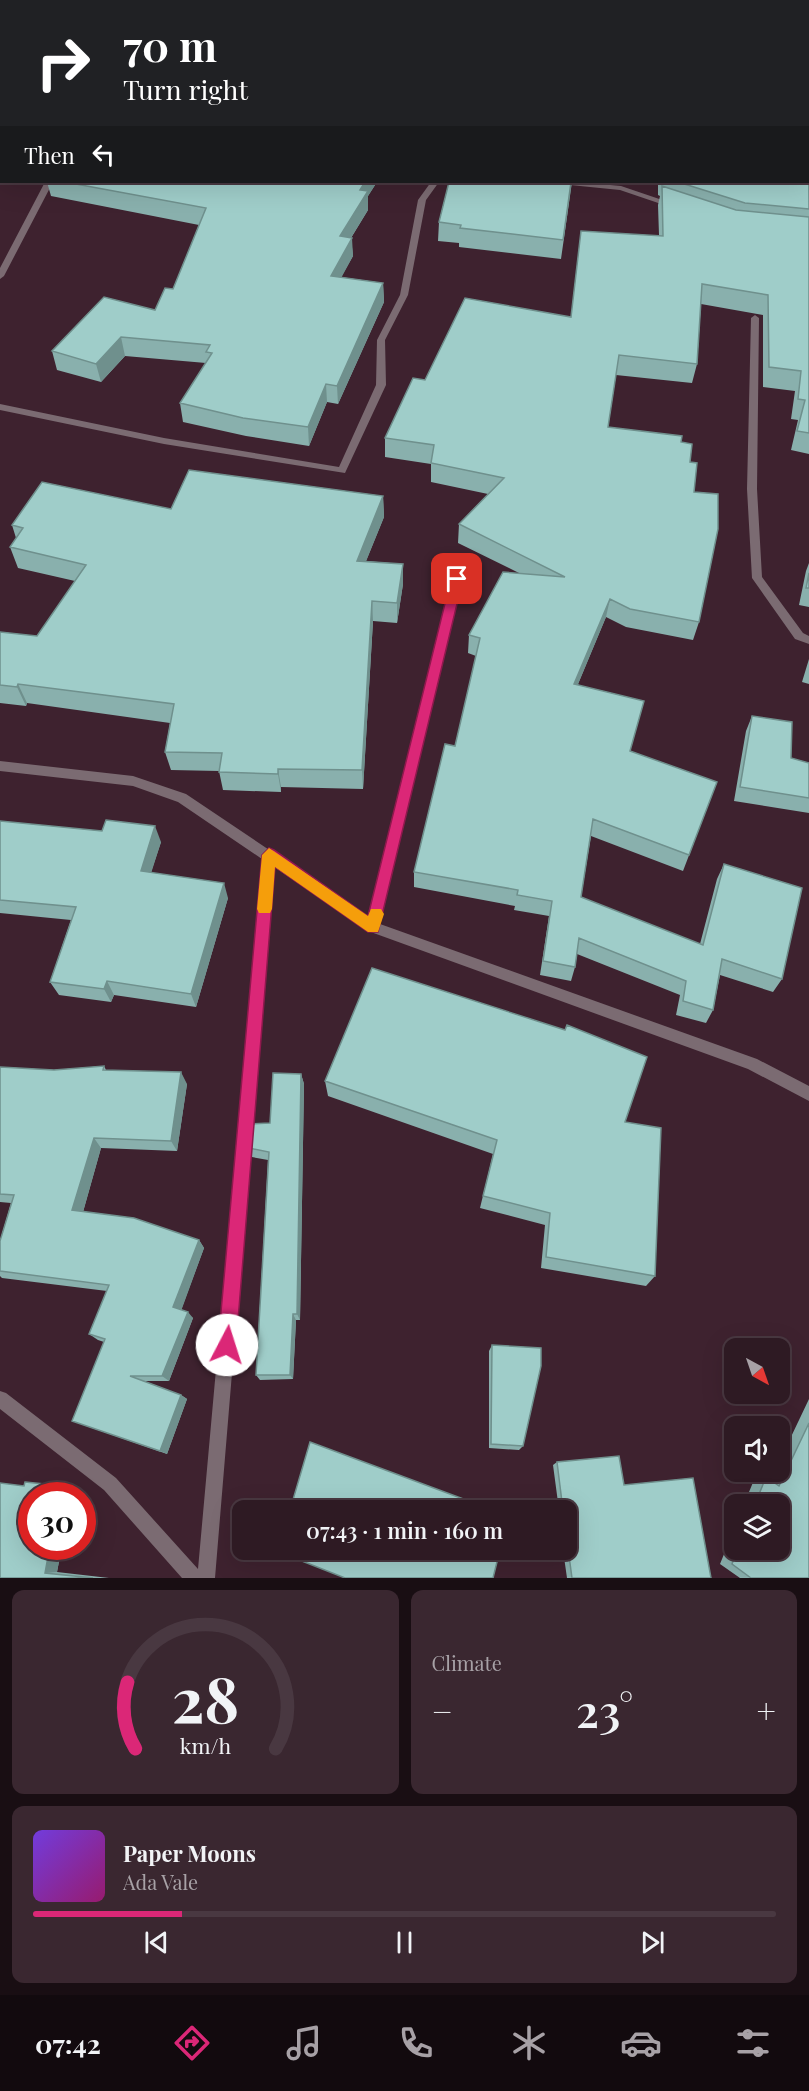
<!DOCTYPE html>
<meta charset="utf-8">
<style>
body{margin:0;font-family:"Playfair Display",serif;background:#3a2730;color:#f1f3f6;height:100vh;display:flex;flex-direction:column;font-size:22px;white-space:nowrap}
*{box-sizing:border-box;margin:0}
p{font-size:20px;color:#a7a1a6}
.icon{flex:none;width:33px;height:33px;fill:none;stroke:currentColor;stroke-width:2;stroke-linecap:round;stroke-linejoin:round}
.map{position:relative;height:1578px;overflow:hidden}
.details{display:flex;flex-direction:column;gap:12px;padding:12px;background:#190e13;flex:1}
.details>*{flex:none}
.banner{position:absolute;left:0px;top:0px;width:810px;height:183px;box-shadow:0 6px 24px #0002,0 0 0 2px #493841;background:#202124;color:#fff;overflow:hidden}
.needle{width:39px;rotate:140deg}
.tools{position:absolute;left:724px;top:1338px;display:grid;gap:12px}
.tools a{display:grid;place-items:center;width:66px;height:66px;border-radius:12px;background:#2e1a23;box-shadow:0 6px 24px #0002,0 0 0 2px #493841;font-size:30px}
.speed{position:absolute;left:18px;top:1482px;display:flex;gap:12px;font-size:30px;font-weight:700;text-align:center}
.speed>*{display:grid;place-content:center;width:78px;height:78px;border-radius:50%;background:#2e1a23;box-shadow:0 6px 24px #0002,0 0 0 2px #493841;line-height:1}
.speed .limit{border:9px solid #d22;background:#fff;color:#111}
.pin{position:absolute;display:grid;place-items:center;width:51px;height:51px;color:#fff;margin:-26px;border-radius:12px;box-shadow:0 3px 9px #0006}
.me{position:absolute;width:66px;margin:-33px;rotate:5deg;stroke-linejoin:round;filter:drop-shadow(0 0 4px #0008)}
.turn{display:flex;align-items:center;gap:21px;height:126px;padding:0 24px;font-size:27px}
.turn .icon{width:78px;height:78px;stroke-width:2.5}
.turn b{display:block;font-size:42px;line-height:51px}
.then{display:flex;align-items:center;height:57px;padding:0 24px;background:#0003;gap:12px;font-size:22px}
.big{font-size:45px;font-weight:600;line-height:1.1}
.details .widget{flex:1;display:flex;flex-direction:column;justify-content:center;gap:9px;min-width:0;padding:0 21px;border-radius:12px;background:#3a2730}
.details .dial{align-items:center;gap:0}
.dial svg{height:156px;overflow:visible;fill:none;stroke:#493841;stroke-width:7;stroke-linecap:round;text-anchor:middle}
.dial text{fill:#f1f3f6;stroke:none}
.song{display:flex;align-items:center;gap:18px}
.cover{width:72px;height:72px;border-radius:9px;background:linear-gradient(135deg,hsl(260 70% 55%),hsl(320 70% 35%))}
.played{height:6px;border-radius:3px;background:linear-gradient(90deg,#db2777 20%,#493841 20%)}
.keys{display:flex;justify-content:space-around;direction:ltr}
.heat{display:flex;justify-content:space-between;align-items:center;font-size:33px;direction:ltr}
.details .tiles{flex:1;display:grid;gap:12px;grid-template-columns:1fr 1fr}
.widget:last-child{grid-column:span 2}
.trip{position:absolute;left:232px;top:1500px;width:345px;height:60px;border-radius:12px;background:#2e1a23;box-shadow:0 6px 24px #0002,0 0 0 2px #493841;font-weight:600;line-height:60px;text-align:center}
.dock{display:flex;height:96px;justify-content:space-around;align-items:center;background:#120a0e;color:#a7a1a6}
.dock .icon{width:42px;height:42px}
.dock .on{color:#db2777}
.dock b{font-size:27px;color:#f1f3f6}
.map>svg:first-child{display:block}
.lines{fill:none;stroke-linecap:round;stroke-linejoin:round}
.minor{fill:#7b6b72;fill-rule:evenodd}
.wall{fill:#89b0ad}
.shaded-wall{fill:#6f908d}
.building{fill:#9fcdc9;stroke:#6f908d;stroke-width:1.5}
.route{fill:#db2777;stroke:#8e194d;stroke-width:1.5}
.slow{fill:#f59e0b}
</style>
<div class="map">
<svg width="809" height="1578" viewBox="0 0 809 1578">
<rect width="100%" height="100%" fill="#3e222f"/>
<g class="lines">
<!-- minor -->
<path class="minor" d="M789,0H796L798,2H790Z
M808,6H809V10H808Z
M809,16V21H808V16Z
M45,182H53L4,276L0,279V268Z
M431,182H439L426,200L408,295L385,340L386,385L345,473L164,444L0,410V404L164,438L339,467L376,385L377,340L400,295L418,200Z
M556,182H578L621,186L677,205L670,207L620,190L560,184Z
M755,315L759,318L757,489L762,577L803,633L809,636V644L795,639L752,578L747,489L751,318Z
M457,575L462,579L380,924L757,1059L809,1086V1101L748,1069L368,931L274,867L215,1578H182L104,1490L0,1409V1391L6,1393L116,1478L198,1569L262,859L178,802L133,786L0,771V761L133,776L186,794L369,917L452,579Z"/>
</g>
<!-- wall -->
<path class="wall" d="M0,0H725L724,2H2V123H0Z
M809,61V454L791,450L798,420L791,419L795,391L763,387V315L701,304L697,364L692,383L616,375L608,427L681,442L690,462L694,492L699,622L693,640L626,627L606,617L578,684L630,751L717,782L683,871L591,836L581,897L700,944L717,879L724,864L782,979L773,992L720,975L713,1010L706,1023L676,1015L680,995L577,954L575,967L571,981L540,975L549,916L514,910L515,906L414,887V872L455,746L476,656L468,653L469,635L519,573L458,543L459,524L488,494L431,482V464L385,457V438L425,380L571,317L659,235L658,205L660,196L658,195V182H656H808Z
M47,182H377L368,196V210L351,238L353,256L341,277L383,283L384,302L338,404L327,402L309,446L246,436L183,422L180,403L206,363L125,356L101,382L57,370L52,351L155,310L173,289L199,225L51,196Z
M572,182L561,259L459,247V243L438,241L439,222Z
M383,496L384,517L366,561L403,564V584L397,623L373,621L363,789L281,787V792L223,790L219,771L171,770L165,752L170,723L27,703L26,706L0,703V632L37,636L75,581L18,568L10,547L16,538L12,525L171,509Z
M809,563V607L799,605L806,571Z
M809,659V684L802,682Z
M752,716L791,758L809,763V813L734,801L746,731Z
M0,821L161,842L151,872L228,898L196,1007L114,995L111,1002L59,995L50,982L71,920L0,913Z
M104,1066L106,1070L187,1084L177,1151L101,1148L83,1212L199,1240L204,1248L181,1310L193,1318L169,1381H144L181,1395L187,1399L167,1454L72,1421L104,1342L98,1340L89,1334L107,1291L2,1278L0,1276V1241L11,1203L0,1202V1067L54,1070Z
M301,1074L304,1084L300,1320H296L293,1379L260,1380L256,1375L268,1160L252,1157L249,1148L270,1123Z
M325,1081L625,1122L655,1276L646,1286L541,1268L545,1225L480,1208L493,1154L328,1096Z
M492,1345L523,1446L519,1450L489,1448V1351Z
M809,1399V1578H740L720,1564L735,1527V1550H780V1504H744L754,1480L766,1477L771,1480L775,1472H780V1460Z
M557,1462L624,1485L711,1578H567L563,1550H567V1510H559L553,1465Z
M24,1486L74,1489L73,1496H32V1546H62L57,1572L109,1578H0Z"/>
<!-- shaded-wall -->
<path class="shaded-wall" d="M715,0H725L724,2H714Z
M365,182H377L368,196V210L341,254L340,236L360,190Z
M352,238L353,256L332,295L331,276Z
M383,283L384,302L338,404L337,386Z
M121,337L125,356L101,382L96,364Z
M326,384L327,402L309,446L308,427Z
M383,496L384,517L358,581L357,561Z
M403,564V584L397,623V603Z
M610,599L606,617L571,701L574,684Z
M372,601L373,621L363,789L362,770Z
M18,684L27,703L26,706L17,687Z
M278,769L281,787V792L278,774Z
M155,826L161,842L147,886L141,871Z
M224,883L228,898L196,1007L191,994Z
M107,981L114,995L111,1002L104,989Z
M181,1072L187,1084L177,1151L171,1141Z
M301,1074L304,1084L300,1320L297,1314Z
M94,1138L101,1148L81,1219L72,1210Z
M199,1240L204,1248L180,1314L173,1307Z
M188,1312L193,1318L169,1381L162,1376Z
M293,1314L296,1320L293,1379L290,1375Z
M181,1395L187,1399L167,1454L160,1451Z
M64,1486L74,1489L73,1496H62Z
M50,1546H62L57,1572L45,1573Z"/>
<!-- building -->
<path class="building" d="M0,0H486L485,2H2V106H0Z
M500,0H715L714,2H500Z
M808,61L809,209L745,203L678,182H808Z
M65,182H365L360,190L368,191L340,236L352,238L331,276L383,283L337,386L326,384L308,427L243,418L180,403L212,353L206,352L210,345L121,337L96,364L52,351L104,297L155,310L165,288L173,289L206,208Z
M449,182H571L563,240L460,228L461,225L439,222Z
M662,186L736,210L809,217V433L797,431L805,400L798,399L801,371L769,367L768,295L702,284L697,364L619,355L608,427L682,436L681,442L692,444L690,462L697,463L694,492L718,494V529L699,622L630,609L610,599L574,684L644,701L630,751L717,782L689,855L593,819L581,897L703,945L724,864L802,888L782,979L722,959L713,1010L683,1001L686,981L579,938L575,967L543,961L552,901L517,895L518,890L414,872L445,744L455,746L480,638L469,635L503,572L565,577L459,524L504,478L431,463L434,445L385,438L413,378L425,380L465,298L571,317L581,231L663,236Z
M189,470L383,496L357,561L403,564L397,603L372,601L362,770L278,769V774L219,772L222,753L165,752L174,704L18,684L17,687L0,685V632L37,636L86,565L10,547L23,528L12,525L42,482L171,509Z
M809,573V588H806Z
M752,716L792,722L791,758L809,763V798L740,787Z
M106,820L155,826L141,871L224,883L191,994L107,981L104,989L50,982L76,907L0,900V821L102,831Z
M372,968L565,1030L567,1025L647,1057L625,1122L661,1128L655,1276L546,1257L550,1213L483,1196L497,1140L325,1081Z
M104,1066L103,1070L181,1072L171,1141L94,1138L72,1210L134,1218L199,1240L173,1307L188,1312L162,1376H130L181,1395L160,1451L72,1421L105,1339L89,1334L109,1285L0,1271V1241L14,1195L0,1194V1067L54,1070Z
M273,1073L301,1074L297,1314H293L290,1375H256L269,1152L249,1148L251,1124L270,1123Z
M492,1345L541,1348V1366L523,1446L491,1444Z
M809,1423V1578H751L732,1564L737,1550H780V1504H755L766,1477L779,1486Z
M310,1442L493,1510H287L288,1509L290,1510Z
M619,1456L624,1485L693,1478L711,1578H572L567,1541V1510H563L557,1462Z
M25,1482L64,1486L62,1496H32V1546H50L45,1573L93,1578H0V1483L24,1486Z
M274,1550H500L493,1578H345Z"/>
<!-- route -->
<path class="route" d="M457,575L463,579L378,932H368L275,867L236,1345L233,1351L227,1354L220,1351L218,1345L262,855L269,848L274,850L368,916L451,579Z"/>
<!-- slow -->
<path class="slow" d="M269,848L368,916L371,909H381L384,914L378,932H368L275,867L272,909L270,913H259L257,909L262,855Z"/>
</svg>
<div class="tools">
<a><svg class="needle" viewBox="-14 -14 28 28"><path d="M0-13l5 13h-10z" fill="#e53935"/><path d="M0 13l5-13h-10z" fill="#a7a1a6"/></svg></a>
<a><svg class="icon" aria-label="sound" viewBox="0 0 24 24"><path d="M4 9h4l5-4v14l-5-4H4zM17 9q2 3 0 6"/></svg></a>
<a><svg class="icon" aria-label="layers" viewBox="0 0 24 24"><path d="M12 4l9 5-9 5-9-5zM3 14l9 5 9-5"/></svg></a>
</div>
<div class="speed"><div class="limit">30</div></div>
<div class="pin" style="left:457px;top:579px;background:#d93025"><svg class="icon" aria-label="arrive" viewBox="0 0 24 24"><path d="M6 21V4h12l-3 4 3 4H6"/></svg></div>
<svg class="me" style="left:227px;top:1345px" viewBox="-20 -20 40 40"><circle r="19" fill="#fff"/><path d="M0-13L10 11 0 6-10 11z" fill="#db2777"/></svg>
<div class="trip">07:43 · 1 min · 160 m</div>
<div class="banner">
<div class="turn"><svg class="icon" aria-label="right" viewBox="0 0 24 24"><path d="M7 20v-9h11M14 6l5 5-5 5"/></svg><div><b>70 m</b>Turn right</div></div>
<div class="then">Then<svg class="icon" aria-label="left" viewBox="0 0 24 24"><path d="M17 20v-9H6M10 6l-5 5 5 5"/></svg></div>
</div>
</div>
<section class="details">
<div class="tiles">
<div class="widget dial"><svg viewBox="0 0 100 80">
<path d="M14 69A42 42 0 1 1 86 69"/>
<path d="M14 69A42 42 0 0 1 10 35" stroke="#db2777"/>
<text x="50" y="56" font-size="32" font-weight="700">28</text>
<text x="50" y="72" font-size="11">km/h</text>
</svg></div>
<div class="widget"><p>Climate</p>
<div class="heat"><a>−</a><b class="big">23°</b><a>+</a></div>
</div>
<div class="widget">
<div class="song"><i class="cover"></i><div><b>Paper Moons</b><p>Ada Vale</p></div></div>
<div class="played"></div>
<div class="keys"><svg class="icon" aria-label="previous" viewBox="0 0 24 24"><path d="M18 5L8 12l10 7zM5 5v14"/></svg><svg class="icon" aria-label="pause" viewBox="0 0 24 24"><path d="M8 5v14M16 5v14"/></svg><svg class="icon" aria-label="next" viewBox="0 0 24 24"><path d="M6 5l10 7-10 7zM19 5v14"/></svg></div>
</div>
</div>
</section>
<nav class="dock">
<b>07:42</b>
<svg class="icon on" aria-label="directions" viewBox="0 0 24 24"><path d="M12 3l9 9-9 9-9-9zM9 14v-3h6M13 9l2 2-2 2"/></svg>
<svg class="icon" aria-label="music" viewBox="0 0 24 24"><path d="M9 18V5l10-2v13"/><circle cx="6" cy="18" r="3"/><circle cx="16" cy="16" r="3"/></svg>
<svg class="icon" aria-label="phone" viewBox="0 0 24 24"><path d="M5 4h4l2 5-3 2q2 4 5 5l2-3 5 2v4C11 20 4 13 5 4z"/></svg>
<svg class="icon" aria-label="climate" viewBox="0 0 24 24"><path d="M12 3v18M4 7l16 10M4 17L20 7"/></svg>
<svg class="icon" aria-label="car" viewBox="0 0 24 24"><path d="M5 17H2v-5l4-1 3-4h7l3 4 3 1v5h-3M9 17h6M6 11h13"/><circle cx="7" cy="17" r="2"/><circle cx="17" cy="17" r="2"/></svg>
<svg class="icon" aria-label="filters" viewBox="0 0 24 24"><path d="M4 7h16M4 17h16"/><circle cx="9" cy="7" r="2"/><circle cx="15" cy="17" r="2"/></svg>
</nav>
